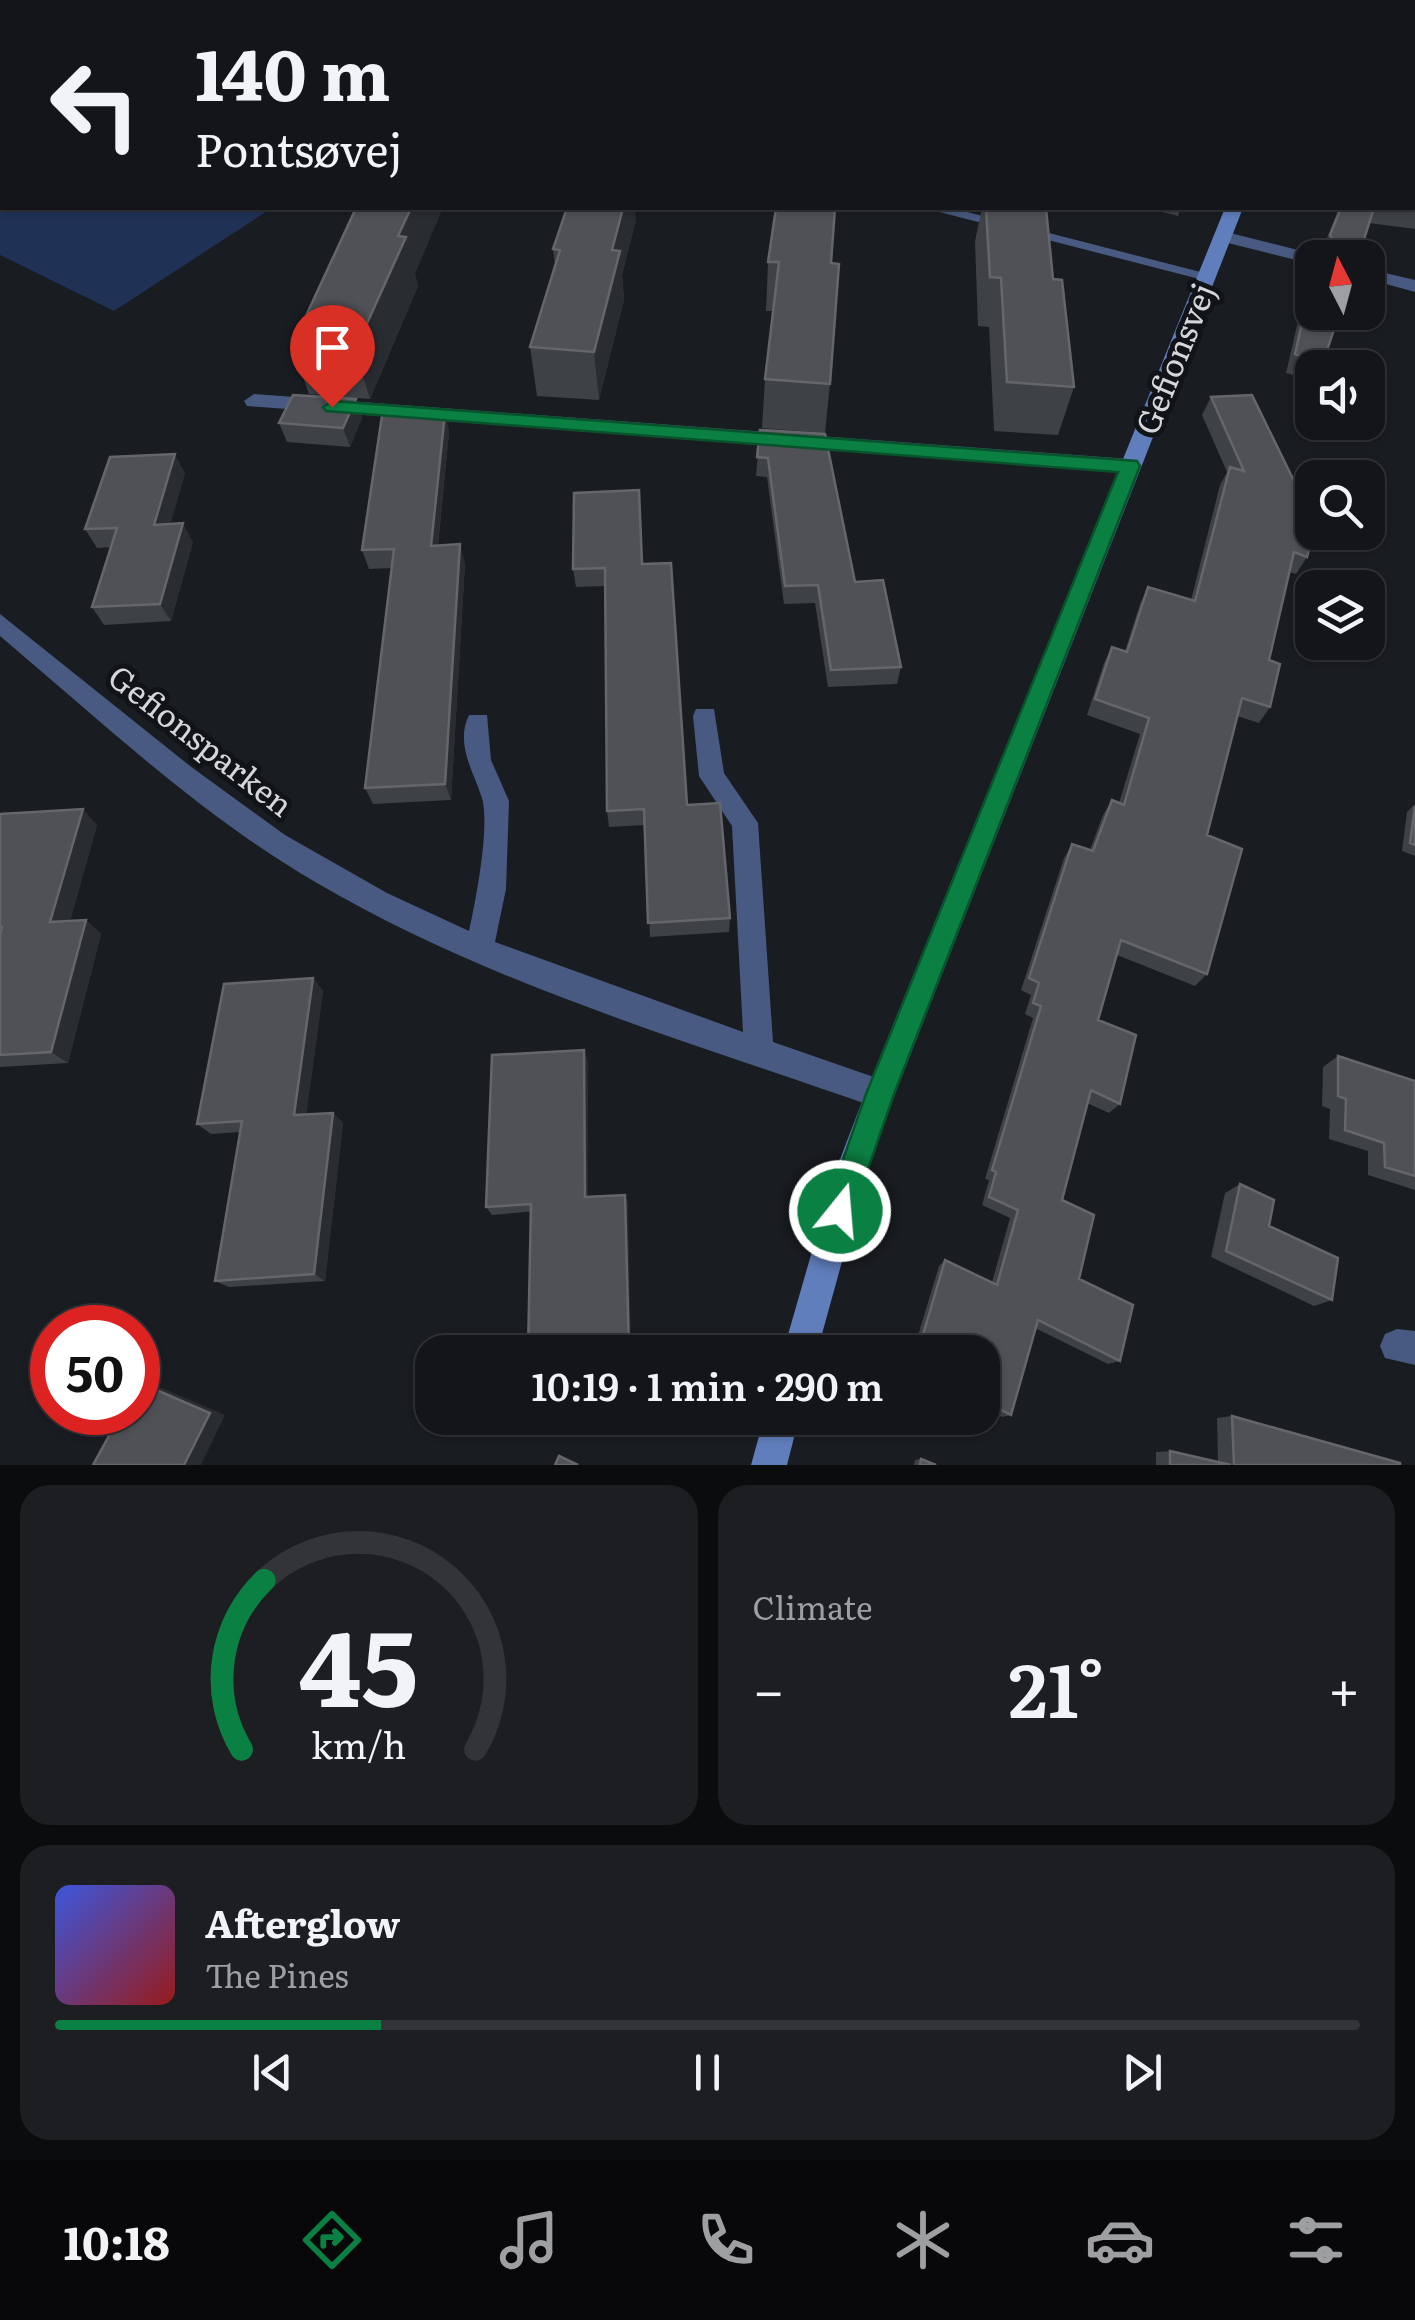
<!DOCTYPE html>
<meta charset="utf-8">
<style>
body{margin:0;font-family:Literata,serif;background:#1c1e22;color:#f1f3f6;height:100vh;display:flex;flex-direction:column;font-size:38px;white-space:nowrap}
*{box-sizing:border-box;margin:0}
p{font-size:32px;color:#9d9fa2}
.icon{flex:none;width:55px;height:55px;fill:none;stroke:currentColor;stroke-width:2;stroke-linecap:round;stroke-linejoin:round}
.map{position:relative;height:1465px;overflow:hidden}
.details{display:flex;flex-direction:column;gap:20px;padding:20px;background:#0a0c0e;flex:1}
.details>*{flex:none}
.guide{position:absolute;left:0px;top:0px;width:1415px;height:210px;box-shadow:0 2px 8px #0004,0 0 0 2px #323438;background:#131519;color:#f1f3f6;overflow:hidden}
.needle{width:65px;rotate:354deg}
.controls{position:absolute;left:1295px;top:240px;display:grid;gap:20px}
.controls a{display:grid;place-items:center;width:90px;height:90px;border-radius:20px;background:#131519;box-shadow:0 2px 8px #0004,0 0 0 2px #323438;font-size:50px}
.speed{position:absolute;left:30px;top:1305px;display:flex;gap:20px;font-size:50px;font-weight:700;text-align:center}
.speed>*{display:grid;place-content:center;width:130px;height:130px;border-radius:50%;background:#131519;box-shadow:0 2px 8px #0004,0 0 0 2px #323438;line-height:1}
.speed .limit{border:15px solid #d22;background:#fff;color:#111}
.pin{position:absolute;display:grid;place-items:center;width:85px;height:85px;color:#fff;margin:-102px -42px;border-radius:50% 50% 50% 0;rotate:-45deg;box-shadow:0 0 10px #0007}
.pin .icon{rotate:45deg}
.me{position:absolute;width:110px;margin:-55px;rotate:17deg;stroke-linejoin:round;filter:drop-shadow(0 0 8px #0008)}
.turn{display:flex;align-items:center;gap:35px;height:210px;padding:0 30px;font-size:45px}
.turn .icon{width:130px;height:130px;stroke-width:2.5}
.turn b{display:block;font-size:70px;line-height:85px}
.big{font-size:75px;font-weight:600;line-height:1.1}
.details .card{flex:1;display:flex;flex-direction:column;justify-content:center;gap:15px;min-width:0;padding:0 35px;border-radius:30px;background:#1c1e22}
.details .dial{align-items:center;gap:0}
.dial svg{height:260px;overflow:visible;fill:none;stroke:#323438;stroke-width:7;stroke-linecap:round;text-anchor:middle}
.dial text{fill:#f1f3f6;stroke:none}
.song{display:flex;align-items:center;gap:30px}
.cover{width:120px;height:120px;border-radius:15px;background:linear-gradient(135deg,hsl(230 70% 55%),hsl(0 70% 35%))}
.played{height:10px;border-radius:5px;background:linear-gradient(90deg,#0b8043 25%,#323438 25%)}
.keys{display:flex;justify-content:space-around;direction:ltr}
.heat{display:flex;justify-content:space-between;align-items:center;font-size:55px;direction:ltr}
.details .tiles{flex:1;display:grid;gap:20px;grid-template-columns:1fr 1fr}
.card:last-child{grid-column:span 2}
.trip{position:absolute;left:415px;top:1335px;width:585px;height:100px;border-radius:30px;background:#131519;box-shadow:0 2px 8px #0004,0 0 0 2px #323438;font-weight:600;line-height:100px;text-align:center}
.tab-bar{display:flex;height:160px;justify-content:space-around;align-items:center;background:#08080a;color:#9d9fa2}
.tab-bar .icon{width:70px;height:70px}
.tab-bar .on{color:#0b8043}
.tab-bar b{font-size:45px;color:#f1f3f6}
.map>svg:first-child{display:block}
.green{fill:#203156}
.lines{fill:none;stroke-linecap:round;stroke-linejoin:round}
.minor{fill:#485a81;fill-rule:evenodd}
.secondary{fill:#607ebc;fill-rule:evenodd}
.wall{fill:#3e4146}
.shaded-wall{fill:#292c31}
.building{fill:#4f5156;stroke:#64666b;stroke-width:2.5}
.route{fill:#0b8043;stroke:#07532c;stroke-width:2.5}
.labels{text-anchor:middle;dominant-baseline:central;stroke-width:10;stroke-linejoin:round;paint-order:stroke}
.street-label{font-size:32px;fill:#d5d6da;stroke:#101317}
</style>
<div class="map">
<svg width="1415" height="1465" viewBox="0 0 1415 1465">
<rect width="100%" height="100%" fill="#191c21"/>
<!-- green -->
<path class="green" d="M86,0H470L80,2Z
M0,10L2,208H272L114,311L0,255Z"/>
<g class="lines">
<!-- minor -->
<path class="minor" d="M1015,0H1029V2H1015Z
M1378,0L1379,2L1360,1L1361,0Z
M924,208H952L1216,276L1207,281Z
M1222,231L1318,255L1320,258H1312V264L1216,240L1213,236Z
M1368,269L1415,280V292L1368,279Z
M254,394L1130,459L1140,466L1130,473L247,406L244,401Z
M0,614L190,766L285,835L387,893L469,931C476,900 490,826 482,798C473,770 455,744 469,715H487L491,760L509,801L506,889L495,942L743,1032L732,826L699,776L693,716L696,709H714L724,773L758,823L773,1042L891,1083L895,1094L891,1105L880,1109C691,1042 491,985 317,883C201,816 102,722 0,636Z
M1397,1329L1415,1331V1365L1385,1358L1380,1346L1385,1334Z"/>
<!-- secondary -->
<path class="secondary" d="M1225,208H1243L895,1094L866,1175L817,1352H783L834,1175L865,1094Z
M764,1418H799L787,1465H751Z"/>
</g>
<!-- wall -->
<path class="wall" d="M1381,0H1415V229L1369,223L1321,253L1339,208H1412V2H1380Z
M982,208H1046L1053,279L1074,387L1058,435L994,431L989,327L978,326L975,241Z
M1146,208H1181L1178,216Z
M636,220L622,275L624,300L599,400L537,396L530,347L555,265L553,249Z
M768,262L831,263L830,384L825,433L762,428L765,379L773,311H766Z
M1312,267V312L1323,362L1320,368H1312V380L1286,373L1309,274Z
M415,274L418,286L370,399L309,394L292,346Z
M1211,397L1307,557L1296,574L1289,572L1269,660L1270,707L1259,723L1237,716L1207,835V974L1195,986L1117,955L1098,1020L1120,1104L1109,1113L1087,1103L1062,1200L1079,1279L1120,1361L1108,1364L1035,1328L1011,1415L1002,1417L982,1407V1352H913L939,1266L945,1260L992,1282L1010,1218L982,1205L989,1180L985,1179L1033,1018L1025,1014L1031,995L1021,990L1064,858L1072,844L1090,850L1103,815L1112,800L1119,803L1140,734L1087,715L1104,663L1112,647L1125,651L1140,604L1148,587L1191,600L1220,485L1227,472L1202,415Z
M356,399L362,418L350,447L287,442L279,423Z
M445,413L449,432L438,546L465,563L451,800L373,804L365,788L392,568L369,569L362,550Z
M760,430L855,582L901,667L897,684L828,687L815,603L784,604L767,477L756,476Z
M185,473L170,524L193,542L171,621L104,625L92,607L111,547L97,548L85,529Z
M643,564L687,805L730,918L729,932L650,937L645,825L609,827L607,811L605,586L576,587L573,569Z
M1415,804V856L1402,851L1407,812Z
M0,814L97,825L70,921L86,920L101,934L68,1063L0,1067Z
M313,978L323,991L306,1115L333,1113L343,1123L325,1281L229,1287L215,1281L240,1132L211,1134L197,1124Z
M584,1050L588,1062V1197L628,1203L492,1215L486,1207Z
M1338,1056L1415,1081V1190L1368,1175V1151L1329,1139L1330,1109L1322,1106L1323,1067Z
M1240,1184L1269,1226L1332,1300L1314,1306L1211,1257L1225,1193Z
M1232,1416L1400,1465H1156V1452L1170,1451L1218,1462L1217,1418Z
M921,1459L936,1465H914L915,1460Z"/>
<!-- shaded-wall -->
<path class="shaded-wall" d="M725,0H759L758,2H723Z
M411,208H443L415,274L418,286L370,399L355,350L398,236Z
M623,208H635L636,220L622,275L624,300L599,400L594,352L612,250Z
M356,399L362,418L350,447L343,428Z
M445,413L449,432L436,565L431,546Z
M175,454L185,473L165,543L154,525Z
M183,523L193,542L171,621L160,604Z
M460,544L465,563L451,800L445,784Z
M83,809L97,825L66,936L50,922Z
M86,920L101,934L68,1063L51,1052Z
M313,978L323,991L305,1125L294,1115Z
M584,1050L588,1062V1205L585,1197Z
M333,1113L343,1123L325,1281L314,1274Z
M625,1195L628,1203L631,1352H629Z
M138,1382L155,1385L225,1415L201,1465H184Z"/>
<!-- building -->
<path class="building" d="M682,0H725L723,2H685L687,1Z
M1053,0H1097V2H1053Z
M1184,0H1279L1278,2H1182Z
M1390,0H1415V209L1400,208H1412V2H1390Z
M356,208H411L398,236L406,237L355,350L292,346Z
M567,208H623L612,250L620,251L594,352L530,347L560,250L553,249Z
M776,208H835L831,263L839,264L830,384L765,379L779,262H768Z
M986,208H1046L1053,279L1062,280L1074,387L1007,382L1001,278L990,277Z
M1341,208H1374L1358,258H1317L1333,240L1330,235Z
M1312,278V312H1340L1323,362L1295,354Z
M293,395L356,399L343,428L279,423Z
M1252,395L1312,518L1314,532L1307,557L1294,552L1269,660L1280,664L1270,707L1242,698L1207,835L1242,849L1207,974L1121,940L1098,1020L1136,1035L1120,1104L1091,1090L1062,1200L1094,1215L1079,1279L1133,1305L1120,1361L1038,1320L1011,1415L982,1400V1352H918L945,1260L997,1285L1018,1210L989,1197L996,1172L992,1170L1041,1006L1033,1003L1039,983L1029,978L1072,844L1093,851L1112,800L1124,805L1149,718L1095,699L1112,647L1127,652L1148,587L1195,601L1230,467L1244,471L1211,397Z
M383,409L445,413L431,546L460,544L445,784L365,788L394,549L362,550Z
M760,430L825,434L855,582L883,580L901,667L831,670L818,585L785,586L768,458L757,457Z
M175,454L154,525L183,523L160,604L92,607L117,528L85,529L110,457Z
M639,490L642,564L671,563L687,805L720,803L730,918L648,923L644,809L607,811L605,568L573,569L574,493Z
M1415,806V845L1410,843Z
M83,809L50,922L86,920L51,1052L0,1055V934L2,927H0V814Z
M313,978L294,1115L333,1113L314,1274L215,1281L242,1121L197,1124L224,984Z
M584,1050L585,1197L625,1195L629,1352H528L531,1204L486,1207L492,1055Z
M1338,1056L1415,1081V1176L1385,1167L1384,1143L1345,1130L1346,1099L1338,1096Z
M1240,1184L1274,1200L1269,1226L1338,1258L1332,1300L1226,1251Z
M138,1382L210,1413L184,1465H93L122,1412H138Z
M1232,1416L1400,1463V1465H1234Z
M1170,1451L1231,1465H1170Z
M559,1456L578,1465H555Z
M921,1459L936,1465H920Z"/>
<!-- route -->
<path class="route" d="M332,401L1137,461L1140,466L894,1094L850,1221L840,1225L829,1221L825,1211L866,1094L1118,472L326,411L323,407Z"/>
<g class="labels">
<!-- street labels -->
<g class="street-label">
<text transform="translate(1173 358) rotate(-68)">Gefionsvej</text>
<text transform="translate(202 739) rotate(38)">Gefionsparken</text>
</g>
</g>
</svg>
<div class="controls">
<a><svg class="needle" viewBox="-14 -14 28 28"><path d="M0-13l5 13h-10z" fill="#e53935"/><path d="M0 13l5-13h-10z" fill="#9d9fa2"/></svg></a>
<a><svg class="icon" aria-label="sound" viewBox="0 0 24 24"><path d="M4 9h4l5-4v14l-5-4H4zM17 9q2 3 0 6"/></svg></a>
<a><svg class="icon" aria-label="search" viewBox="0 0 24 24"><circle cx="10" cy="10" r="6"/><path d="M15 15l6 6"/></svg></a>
<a><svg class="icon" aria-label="layers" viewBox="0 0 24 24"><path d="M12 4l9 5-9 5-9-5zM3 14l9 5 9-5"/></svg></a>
</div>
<div class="speed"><div class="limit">50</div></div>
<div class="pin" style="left:332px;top:407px;background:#d93025"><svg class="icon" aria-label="arrive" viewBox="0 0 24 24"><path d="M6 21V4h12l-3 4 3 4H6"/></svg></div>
<svg class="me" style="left:840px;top:1211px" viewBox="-20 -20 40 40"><circle r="17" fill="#0b8043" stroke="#fff" stroke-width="3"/><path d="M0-11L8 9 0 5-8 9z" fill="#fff"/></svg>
<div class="trip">10:19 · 1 min · 290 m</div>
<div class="guide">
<div class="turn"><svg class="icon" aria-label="left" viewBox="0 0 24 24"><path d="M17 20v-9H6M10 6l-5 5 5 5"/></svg><div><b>140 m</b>Pontsøvej</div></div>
</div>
</div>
<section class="details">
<div class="tiles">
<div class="card dial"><svg viewBox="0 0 100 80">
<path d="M14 69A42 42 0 1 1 86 69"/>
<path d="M14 69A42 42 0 0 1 21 17" stroke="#0b8043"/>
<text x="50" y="56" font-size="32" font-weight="700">45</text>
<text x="50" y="72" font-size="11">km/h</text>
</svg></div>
<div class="card"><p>Climate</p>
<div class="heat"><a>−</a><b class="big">21°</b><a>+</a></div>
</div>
<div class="card">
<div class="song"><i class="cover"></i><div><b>Afterglow</b><p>The Pines</p></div></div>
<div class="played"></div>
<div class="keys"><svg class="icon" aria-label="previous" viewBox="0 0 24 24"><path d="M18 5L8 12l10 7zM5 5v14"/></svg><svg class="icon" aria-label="pause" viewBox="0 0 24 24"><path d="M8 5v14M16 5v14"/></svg><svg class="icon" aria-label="next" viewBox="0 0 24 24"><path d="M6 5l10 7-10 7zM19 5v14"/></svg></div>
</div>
</div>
</section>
<nav class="tab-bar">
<b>10:18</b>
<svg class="icon on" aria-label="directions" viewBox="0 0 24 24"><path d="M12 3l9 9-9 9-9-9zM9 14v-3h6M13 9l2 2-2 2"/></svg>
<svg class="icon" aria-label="music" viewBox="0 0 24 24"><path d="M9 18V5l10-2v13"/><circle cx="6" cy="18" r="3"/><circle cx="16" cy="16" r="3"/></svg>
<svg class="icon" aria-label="phone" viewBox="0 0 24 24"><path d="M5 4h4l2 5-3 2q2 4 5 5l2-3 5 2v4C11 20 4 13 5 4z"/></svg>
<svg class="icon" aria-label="climate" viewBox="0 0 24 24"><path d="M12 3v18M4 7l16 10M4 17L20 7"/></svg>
<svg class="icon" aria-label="car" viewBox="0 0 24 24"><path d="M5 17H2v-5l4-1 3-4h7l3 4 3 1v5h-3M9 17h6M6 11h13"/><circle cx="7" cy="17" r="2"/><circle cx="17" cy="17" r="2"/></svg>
<svg class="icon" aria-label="filters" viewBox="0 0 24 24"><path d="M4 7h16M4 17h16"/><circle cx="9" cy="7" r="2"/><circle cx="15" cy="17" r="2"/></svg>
</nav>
